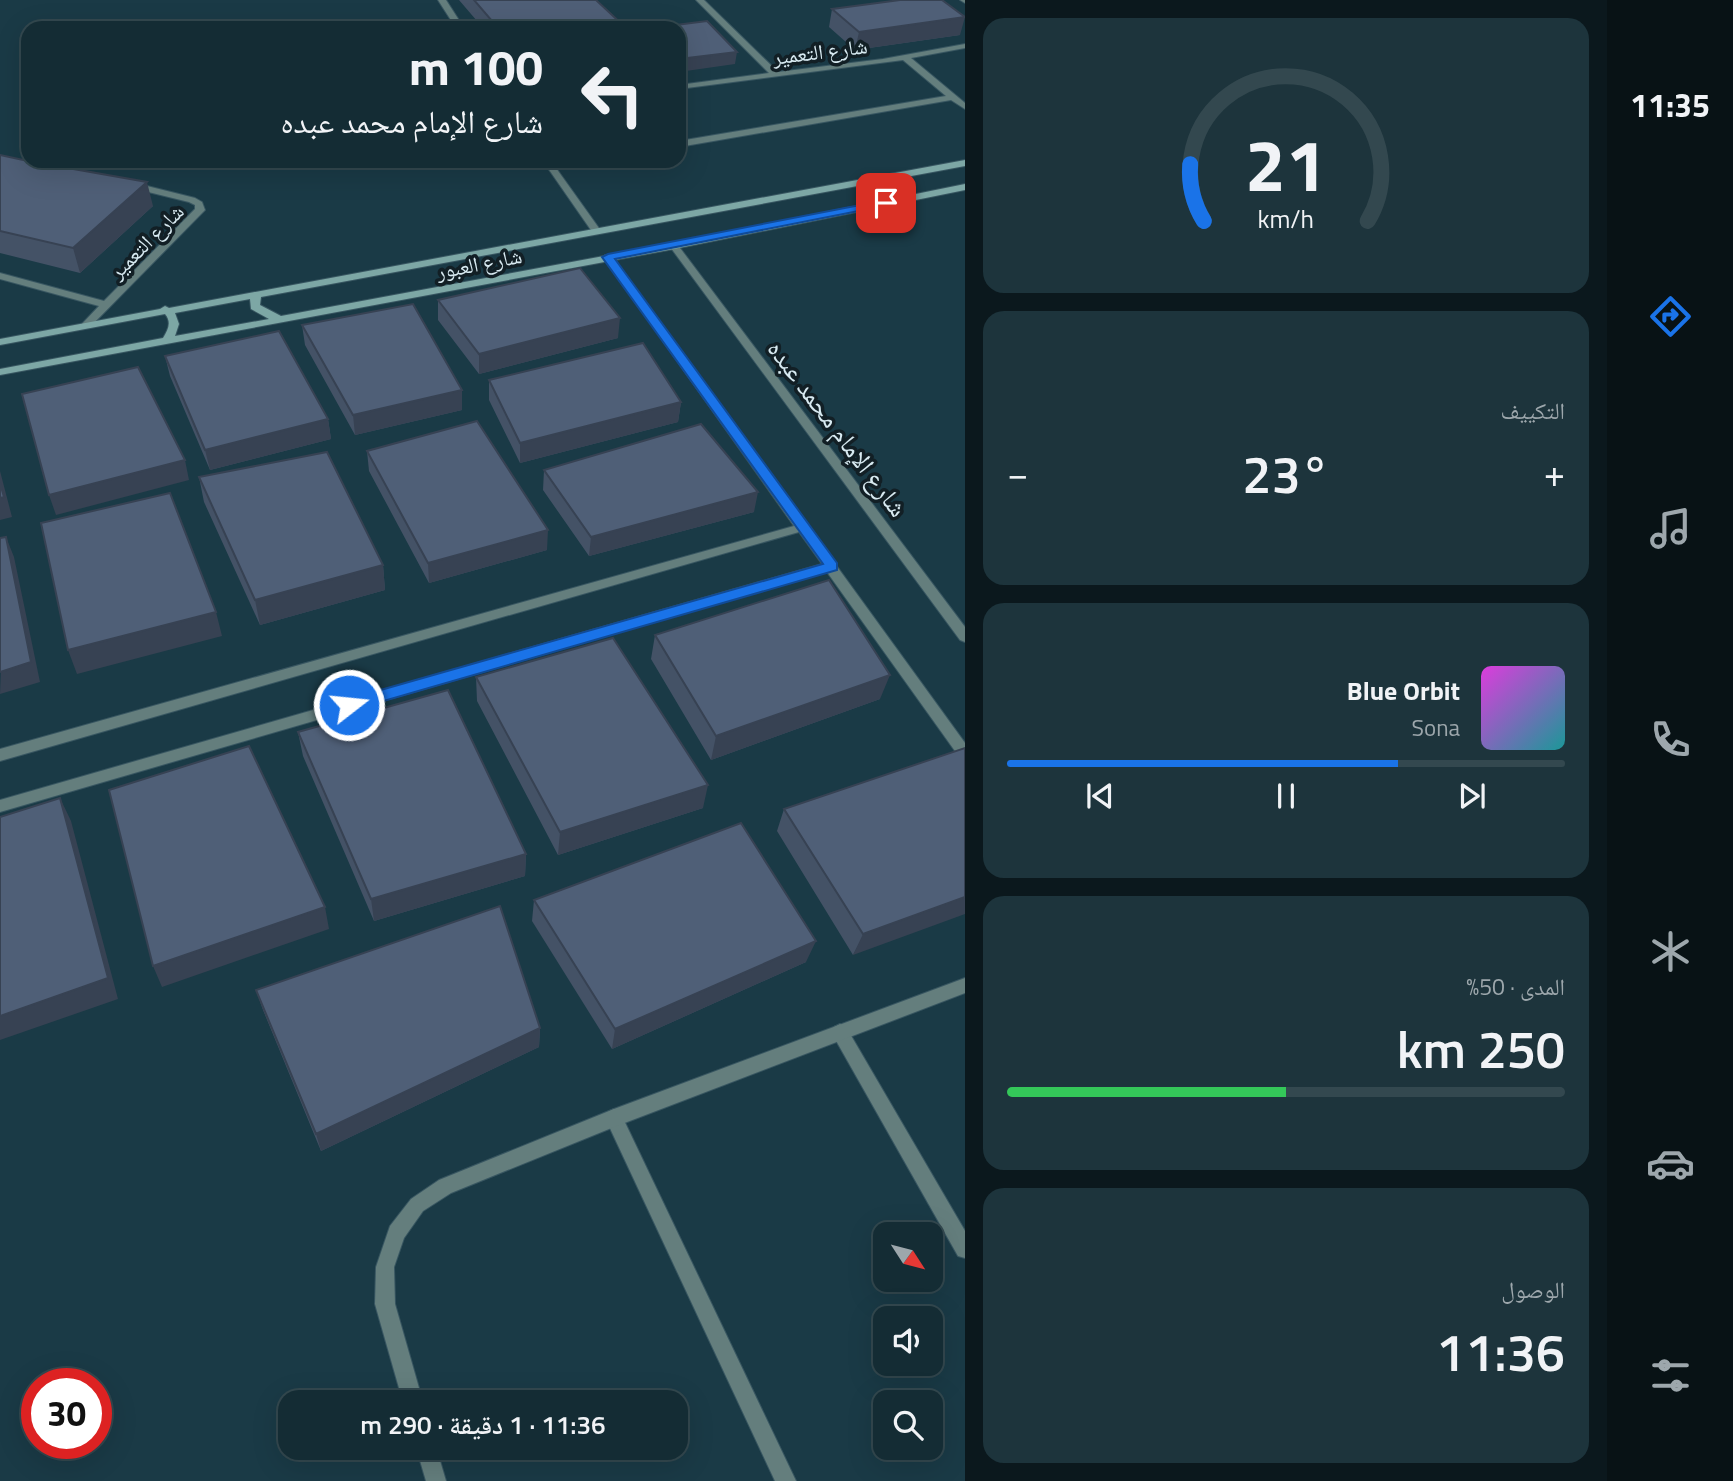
<!DOCTYPE html>
<html lang="ar">
<meta charset="utf-8">
<style>
body{margin:0;font-family:"Titillium Web","Noto Naskh Arabic",sans-serif;background:#1d343c;color:#f1f3f6;direction:rtl;height:100vh;display:flex;flex-direction:column;font-size:26px;white-space:nowrap}
*{box-sizing:border-box;margin:0}
p{font-size:23px;color:#9da7ac}
.icon{flex:none;width:38px;height:38px;fill:none;stroke:currentColor;stroke-width:2;stroke-linecap:round;stroke-linejoin:round}
.map{position:relative;flex:1;overflow:hidden;direction:ltr}
.drawer{display:flex;flex-direction:column;gap:18px;padding:18px;background:#0b181d;width:642px}
.drawer>*{flex:none}
.guide{position:absolute;left:21px;top:21px;width:665px;height:147px;border-radius:21px;box-shadow:0 7px 28px #0002,0 0 0 2px #33484f;direction:rtl;background:#142c34;color:#f1f3f6;overflow:hidden}
.needle{width:46px;rotate:126deg}
.tools{position:absolute;left:873px;top:1222px;display:grid;gap:14px}
.tools a{display:grid;place-items:center;width:70px;height:70px;border-radius:14px;background:#142c34;box-shadow:0 7px 28px #0002,0 0 0 2px #33484f;font-size:35px}
.speed{position:absolute;left:21px;top:1368px;display:flex;gap:14px;font-size:35px;font-weight:700;text-align:center}
.speed>*{display:grid;place-content:center;width:91px;height:91px;border-radius:50%;background:#142c34;box-shadow:0 7px 28px #0002,0 0 0 2px #33484f;line-height:1}
.speed .limit{border:10px solid #d22;background:#fff;color:#111}
.pin{position:absolute;display:grid;place-items:center;width:60px;height:60px;color:#fff;margin:-30px;border-radius:14px;box-shadow:0 4px 10px #0006}
.me{position:absolute;width:77px;margin:-38px;rotate:74deg;stroke-linejoin:round;filter:drop-shadow(0 0 5px #0008)}
.turn{display:flex;align-items:center;gap:24px;height:147px;padding:0 28px;font-size:32px}
.turn .icon{width:91px;height:91px;stroke-width:2.5}
.turn b{display:block;font-size:49px;line-height:60px}
.big{font-size:52px;font-weight:600;line-height:1.1}
.drawer .tile{flex:1;display:flex;flex-direction:column;justify-content:center;gap:10px;min-width:0;padding:0 24px;border-radius:21px;background:#1d343c}
.drawer .dial{align-items:center;gap:0}
.dial svg{height:182px;overflow:visible;fill:none;stroke:#33484f;stroke-width:7;stroke-linecap:round;text-anchor:middle}
.dial text{fill:#f1f3f6;stroke:none}
.song{display:flex;align-items:center;gap:21px}
.cover{width:84px;height:84px;border-radius:10px;background:linear-gradient(135deg,hsl(300 70% 55%),hsl(180 70% 35%))}
.played{height:7px;border-radius:4px;background:linear-gradient(90deg,#1a73e8 70%,#33484f 70%)}
.keys{display:flex;justify-content:space-around;direction:ltr}
.heat{display:flex;justify-content:space-between;align-items:center;font-size:38px;direction:ltr}
.charge{height:10px;border-radius:5px;background:linear-gradient(90deg,#34c759 50%,#33484f 0)}
.trip{position:absolute;left:278px;top:1390px;width:410px;height:70px;border-radius:21px;background:#142c34;box-shadow:0 7px 28px #0002,0 0 0 2px #33484f;font-weight:600;line-height:70px;text-align:center;direction:rtl}
main{display:flex;flex:1;min-height:0}
.tab-bar{display:flex;flex-direction:column;width:126px;justify-content:space-around;align-items:center;background:#081215;color:#9da7ac}
.tab-bar .icon{width:49px;height:49px}
.tab-bar .selected{color:#1a73e8}
.tab-bar b{font-size:32px;color:#f1f3f6}
.map>svg:first-child{display:block}
.lines{fill:none;stroke-linecap:round;stroke-linejoin:round}
.lane-casing{stroke:#385661;stroke-width:2}
.street-casing{stroke:#385661;stroke-width:2}
.secondary-casing{stroke:#385661;stroke-width:2}
.lane{fill:#647e7d;fill-rule:evenodd}
.street{fill:#647e7d;fill-rule:evenodd}
.secondary{fill:#7da7a5;fill-rule:evenodd}
.wall{fill:#445266}
.shaded-wall{fill:#374253}
.building{fill:#4f5f77;stroke:#374253;stroke-width:2}
.route{fill:#1a73e8;stroke:#114b97;stroke-width:2}
.labels{text-anchor:middle;dominant-baseline:central;stroke-width:7;stroke-linejoin:round;paint-order:stroke}
.far-street-label{font-size:21px;fill:#d8eaf1;stroke:#121f25}
.street-label{font-size:26px;fill:#d8eaf1;stroke:#121f25}
</style>
<main>
<nav class="tab-bar">
<b>11:35</b>
<svg class="icon selected" aria-label="directions" viewBox="0 0 24 24"><path d="M12 3l9 9-9 9-9-9zM9 14v-3h6M13 9l2 2-2 2"/></svg>
<svg class="icon" aria-label="music" viewBox="0 0 24 24"><path d="M9 18V5l10-2v13"/><circle cx="6" cy="18" r="3"/><circle cx="16" cy="16" r="3"/></svg>
<svg class="icon" aria-label="phone" viewBox="0 0 24 24"><path d="M5 4h4l2 5-3 2q2 4 5 5l2-3 5 2v4C11 20 4 13 5 4z"/></svg>
<svg class="icon" aria-label="climate" viewBox="0 0 24 24"><path d="M12 3v18M4 7l16 10M4 17L20 7"/></svg>
<svg class="icon" aria-label="car" viewBox="0 0 24 24"><path d="M5 17H2v-5l4-1 3-4h7l3 4 3 1v5h-3M9 17h6M6 11h13"/><circle cx="7" cy="17" r="2"/><circle cx="17" cy="17" r="2"/></svg>
<svg class="icon" aria-label="filters" viewBox="0 0 24 24"><path d="M4 7h16M4 17h16"/><circle cx="9" cy="7" r="2"/><circle cx="15" cy="17" r="2"/></svg>
</nav>
<section class="drawer">
<div class="tile dial"><svg viewBox="0 0 100 80">
<path d="M14 69A42 42 0 1 1 86 69"/>
<path d="M14 69A42 42 0 0 1 8 44" stroke="#1a73e8"/>
<text x="50" y="56" font-size="32" font-weight="700">21</text>
<text x="50" y="72" font-size="11">km/h</text>
</svg></div>
<div class="tile"><p>التكييف</p>
<div class="heat"><a>−</a><b class="big">23°</b><a>+</a></div>
</div>
<div class="tile">
<div class="song"><i class="cover"></i><div><b>Blue Orbit</b><p>Sona</p></div></div>
<div class="played"></div>
<div class="keys"><svg class="icon" aria-label="previous" viewBox="0 0 24 24"><path d="M18 5L8 12l10 7zM5 5v14"/></svg><svg class="icon" aria-label="pause" viewBox="0 0 24 24"><path d="M8 5v14M16 5v14"/></svg><svg class="icon" aria-label="next" viewBox="0 0 24 24"><path d="M6 5l10 7-10 7zM19 5v14"/></svg></div>
</div>
<div class="tile"><p>المدى · 50%</p><b class="big">250 km</b><div class="charge"></div></div>
<div class="tile"><p>الوصول</p><b class="big">11:36</b></div>
</section>
<div class="map">
<svg width="965" height="1481" viewBox="0 0 965 1481">
<rect width="100%" height="100%" fill="#1a3a46"/>
<g class="lines">
<defs>
<path id="lane" d="M840,1024L846,1027L965,1231V1258L958,1256L834,1037L832,1032L834,1027Z
M614,1109L620,1112L796,1481H775L608,1124L605,1118L608,1112Z"/>
<path id="street" d="M438,0H446L464,28H456Z
M696,0H704L778,72L883,59L965,44V48L911,58L965,103V109L951,100L679,147V141L946,96L903,60L679,89V85L769,73Z
M960,0H965V3Z
M543,161L553,163L582,161L556,168L601,231L599,233H593Z
M131,182L195,198L202,202L205,210L89,328H81L80,326L99,306L0,279V273L104,301L195,209V205L189,202L128,187V183Z
M671,244H677L965,627V642L960,640L671,248Z
M605,255H611L965,743V760L960,758L827,572L0,812V800L822,564L799,532L0,761V749L794,526L605,259Z
M965,978V993L614,1127L451,1193L423,1211L404,1238L394,1267L395,1304L423,1402H403L375,1304L376,1267L390,1226L411,1199L439,1180L614,1109Z
M416,1447H436L446,1481H426Z"/>
<path id="secondary" d="M965,160V166L261,297L260,305L281,316L674,243L965,184V190L674,249L0,375V369L163,338C168,330 172,322 165,314L0,345V339L160,309L165,306L169,308ZM250,299L251,309L269,319L175,336L179,324L175,313Z"/>
</defs>
<!-- lane casing -->
<use href="#lane" class="lane-casing"/>
<!-- street casing -->
<use href="#street" class="street-casing"/>
<!-- secondary casing -->
<use href="#secondary" class="secondary-casing"/>
<!-- lane -->
<use href="#lane" class="lane"/>
<!-- street -->
<use href="#street" class="street"/>
<!-- secondary -->
<use href="#secondary" class="secondary"/>
</g>
<!-- wall -->
<path class="wall" d="M459,0H596L626,28H483Z
M832,9L960,35L855,50L829,27Z
M0,155L153,206L80,273L0,253Z
M438,300L618,338L479,374L438,320Z
M302,325L462,410L355,435L305,345Z
M165,356L328,419L331,439L210,470L170,376Z
M489,380L681,402L678,422L520,463L489,400Z
M367,451L547,550L429,583L369,471Z
M544,470L754,512L589,556L543,490Z
M199,477L383,565L385,590L260,625L204,502Z
M655,635L880,699L711,760L651,659Z
M476,677L703,808L558,855L477,701Z
M298,732L526,854L525,876L374,921L303,756Z
M965,748L853,955L777,831L784,809Z
M534,900L806,962L612,1049L532,921Z
M256,990L540,1028L539,1047L321,1151L263,1010Z"/>
<!-- shaded-wall -->
<path class="shaded-wall" d="M965,17L960,35L855,50L859,32Z
M737,52L735,64L679,72V59Z
M147,182L153,206L80,273L73,248Z
M620,318L618,338L479,374V354Z
M462,390V410L355,435L353,415Z
M681,402L678,422L520,463V443Z
M328,419L331,439L210,470L205,450Z
M185,460L189,480L56,515L49,495Z
M0,471L12,517L0,520Z
M758,492L754,512L589,556L591,537Z
M548,530L547,550L429,583L428,563Z
M6,537L14,557L40,682L0,694Z
M383,565L385,590L260,625L255,600Z
M216,612L222,636L77,674L68,650Z
M890,675L880,699L711,760L716,736Z
M708,785L703,808L558,855L560,832Z
M60,798L71,821L118,999L0,1040V1016Z
M526,854L525,876L374,921L371,899Z
M965,897V914L853,955L863,934Z
M325,907L329,929L162,987L153,966Z
M816,941L806,962L612,1049L615,1029Z
M540,1028L539,1047L321,1151L316,1134Z"/>
<!-- building -->
<path class="building" d="M474,0H596L626,28H498Z
M900,0H942L965,17L859,32L832,9Z
M707,21L737,52L679,59V28H652Z
M0,155L28,161L147,182L73,248L0,231Z
M580,268L620,318L479,354L438,300Z
M413,304L462,390L353,415L302,325Z
M279,331L328,419L205,450L165,356Z
M643,343L681,402L520,443L489,380Z
M138,367L185,460L49,495L22,394Z
M477,421L548,530L428,563L367,451Z
M701,424L758,492L591,537L544,470Z
M327,452L383,565L255,600L199,477Z
M0,483L4,497L0,498Z
M170,493L216,612L68,650L41,523Z
M6,537L31,662L0,672V538Z
M829,580L890,675L716,736L655,635Z
M613,638L708,785L560,832L476,677Z
M448,690L526,854L371,899L298,732Z
M249,746L325,907L153,966L109,790Z
M965,748V897L863,934L784,809Z
M60,798L108,978L0,1016V817Z
M741,823L816,941L615,1029L534,900Z
M500,906L540,1028L316,1134L256,990Z"/>
<!-- route -->
<path class="route" d="M886,200L891,203L889,205L615,259L837,563V570L349,711L343,710L341,705L343,701L349,699L823,564L602,257L608,254Z"/>
<g class="labels">
<!-- far-street labels -->
<g class="far-street-label">
<text transform="translate(820 51) rotate(-7)">شارع التعمير</text>
<text transform="translate(146 241) rotate(-45)">شارع التعمير</text>
<text transform="translate(479 263) rotate(-11)">شارع العبور</text>
</g>
<!-- street labels -->
<g class="street-label">
<text transform="translate(838 428) rotate(53)">شارع الإمام محمد عبده</text>
</g>
</g>
</svg>
<div class="tools">
<a><svg class="needle" viewBox="-14 -14 28 28"><path d="M0-13l5 13h-10z" fill="#e53935"/><path d="M0 13l5-13h-10z" fill="#9da7ac"/></svg></a>
<a><svg class="icon" aria-label="sound" viewBox="0 0 24 24"><path d="M4 9h4l5-4v14l-5-4H4zM17 9q2 3 0 6"/></svg></a>
<a><svg class="icon" aria-label="search" viewBox="0 0 24 24"><circle cx="10" cy="10" r="6"/><path d="M15 15l6 6"/></svg></a>
</div>
<div class="speed"><div class="limit">30</div></div>
<div class="pin" style="left:886px;top:203px;background:#d93025"><svg class="icon" aria-label="arrive" viewBox="0 0 24 24"><path d="M6 21V4h12l-3 4 3 4H6"/></svg></div>
<svg class="me" style="left:349px;top:705px" viewBox="-20 -20 40 40"><circle r="17" fill="#1a73e8" stroke="#fff" stroke-width="3"/><path d="M0-11L8 9 0 5-8 9z" fill="#fff"/></svg>
<div class="trip">11:36 · 1 دقيقة · 290 m</div>
<div class="guide">
<div class="turn"><svg class="icon" aria-label="left" viewBox="0 0 24 24"><path d="M17 20v-9H6M10 6l-5 5 5 5"/></svg><div><b>100 m</b>شارع الإمام محمد عبده</div></div>
</div>
</div>
</main>
